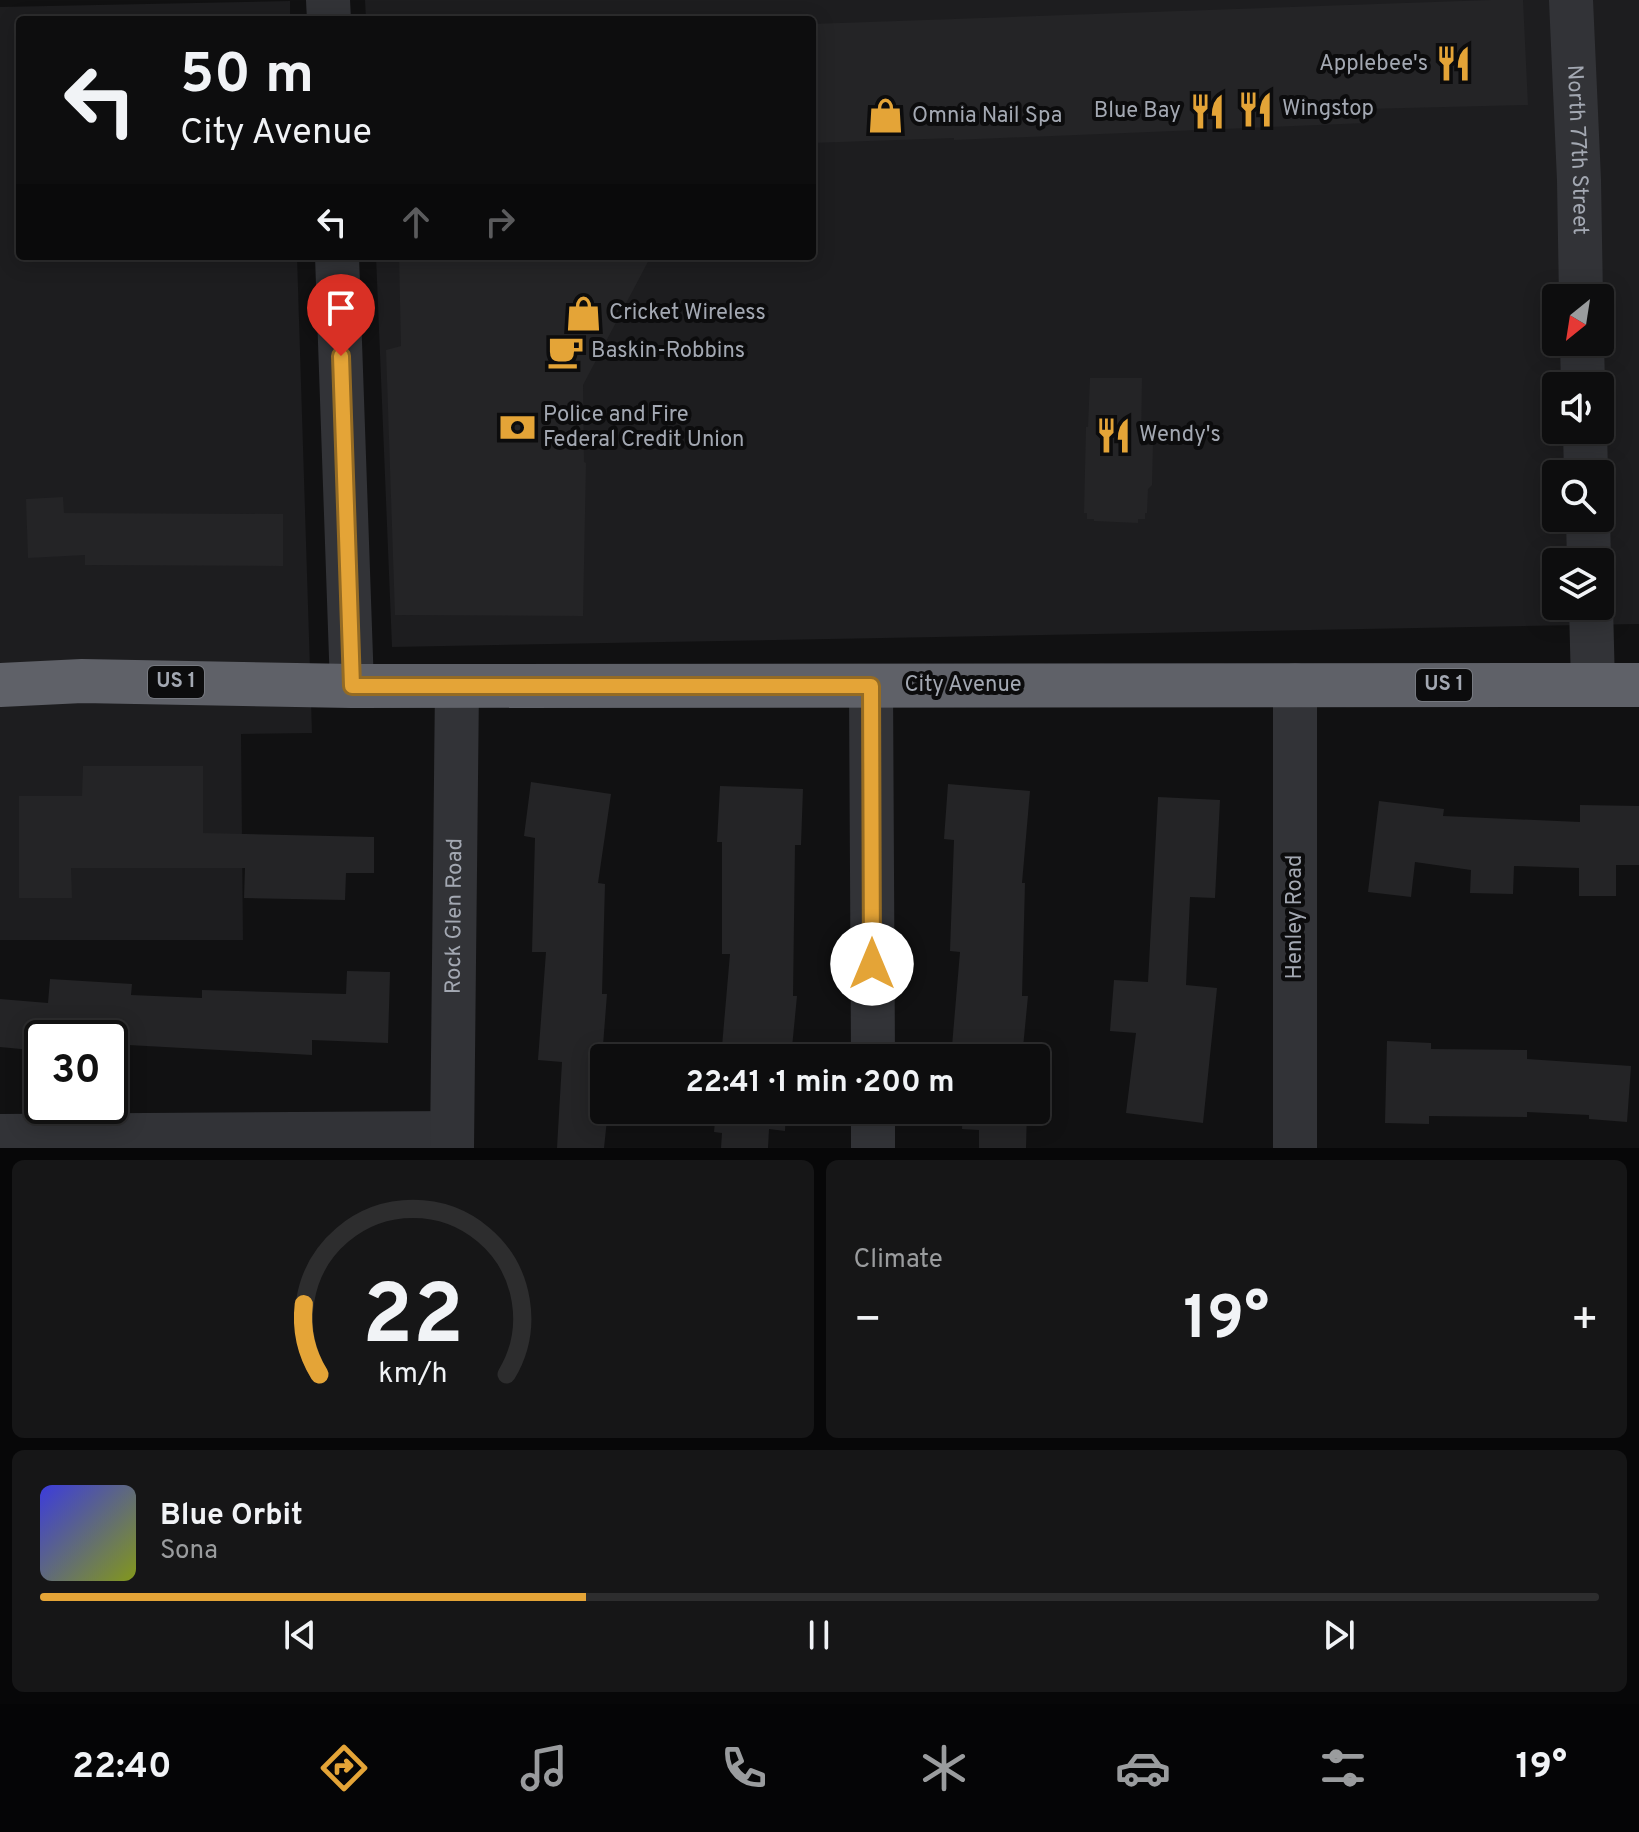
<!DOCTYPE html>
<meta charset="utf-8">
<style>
body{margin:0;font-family:Overpass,sans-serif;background:#161617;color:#f1f3f6;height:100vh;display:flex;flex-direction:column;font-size:30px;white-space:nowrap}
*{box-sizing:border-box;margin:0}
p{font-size:26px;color:#9a9c9e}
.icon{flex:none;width:44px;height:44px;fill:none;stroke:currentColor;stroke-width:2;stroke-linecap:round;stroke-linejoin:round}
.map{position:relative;height:1148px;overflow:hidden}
.panel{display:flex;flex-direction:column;gap:12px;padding:12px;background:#070708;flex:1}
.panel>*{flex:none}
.hud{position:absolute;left:16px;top:16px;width:800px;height:244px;border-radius:8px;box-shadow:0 4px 20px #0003,0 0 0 2px #2d2d2e;background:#0d0d0e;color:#f1f3f6;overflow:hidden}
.needle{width:52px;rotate:210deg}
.tools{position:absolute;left:1542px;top:284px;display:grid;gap:16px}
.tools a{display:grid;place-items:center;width:72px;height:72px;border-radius:8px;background:#0d0d0e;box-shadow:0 4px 20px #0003,0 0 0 2px #2d2d2e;font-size:40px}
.speed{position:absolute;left:24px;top:1020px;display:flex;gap:16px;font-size:40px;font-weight:700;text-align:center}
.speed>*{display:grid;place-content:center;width:104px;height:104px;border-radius:50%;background:#0d0d0e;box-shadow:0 4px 20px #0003,0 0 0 2px #2d2d2e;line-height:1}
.speed .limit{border:4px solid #111;border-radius:12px;background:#fff;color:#111}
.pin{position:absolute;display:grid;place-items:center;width:68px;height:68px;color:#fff;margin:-82px -34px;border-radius:50% 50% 50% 0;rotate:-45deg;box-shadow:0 0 8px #0007}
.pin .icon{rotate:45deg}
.me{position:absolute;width:88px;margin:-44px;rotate:0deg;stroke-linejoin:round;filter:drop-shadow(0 0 6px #0008)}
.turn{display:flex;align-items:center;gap:28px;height:168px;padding:0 32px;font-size:36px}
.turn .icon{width:104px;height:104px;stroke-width:2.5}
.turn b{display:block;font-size:56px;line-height:68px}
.lanes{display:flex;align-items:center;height:76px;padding:0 32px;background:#0003;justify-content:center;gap:40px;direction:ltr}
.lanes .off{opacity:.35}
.big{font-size:60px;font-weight:700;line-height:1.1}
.panel .widget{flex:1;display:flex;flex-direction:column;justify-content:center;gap:12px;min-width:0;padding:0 28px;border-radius:12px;background:#161617}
.panel .dial{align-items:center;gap:0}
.dial svg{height:208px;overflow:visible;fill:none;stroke:#2d2d2e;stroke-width:7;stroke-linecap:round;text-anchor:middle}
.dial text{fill:#f1f3f6;stroke:none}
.song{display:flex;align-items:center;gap:24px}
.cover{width:96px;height:96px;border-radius:12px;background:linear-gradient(135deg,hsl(240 70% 55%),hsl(70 70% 35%))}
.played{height:8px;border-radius:4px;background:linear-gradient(90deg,#e4a437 35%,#2d2d2e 35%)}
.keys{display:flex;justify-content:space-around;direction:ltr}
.heat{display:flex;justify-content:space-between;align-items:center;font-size:44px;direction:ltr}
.panel .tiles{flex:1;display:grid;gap:12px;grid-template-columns:1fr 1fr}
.widget:last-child{grid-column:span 2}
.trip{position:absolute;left:590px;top:1044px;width:460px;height:80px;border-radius:8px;background:#0d0d0e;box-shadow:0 4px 20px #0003,0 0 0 2px #2d2d2e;font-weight:700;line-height:80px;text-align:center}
.tabs{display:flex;height:128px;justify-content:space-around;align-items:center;background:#050506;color:#9a9c9e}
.tabs .icon{width:56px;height:56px}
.tabs .selected{color:#e4a437}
.tabs b{font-size:36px;color:#f1f3f6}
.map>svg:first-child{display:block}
.built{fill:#1d1d1f;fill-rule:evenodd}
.building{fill:#242426}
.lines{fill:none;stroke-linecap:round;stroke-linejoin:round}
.minor{stroke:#323337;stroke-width:44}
.highway{stroke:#5f6168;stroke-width:44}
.route-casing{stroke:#946b24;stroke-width:20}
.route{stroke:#e4a437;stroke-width:14}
.labels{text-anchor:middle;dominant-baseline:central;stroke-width:8;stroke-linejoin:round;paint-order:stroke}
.shield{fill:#0c0c0d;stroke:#767980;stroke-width:2}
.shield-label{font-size:20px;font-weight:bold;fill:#a3a8b2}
.poi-label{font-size:22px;fill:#a3a8b2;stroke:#0c0c0d;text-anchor:start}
.street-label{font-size:22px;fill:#a3a8b2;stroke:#0c0c0d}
</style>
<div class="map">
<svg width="1639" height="1148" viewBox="0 0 1639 1148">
<rect width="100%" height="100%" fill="#111112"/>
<!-- built -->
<path class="built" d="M365,0H1639V624L392,647L376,256H812V20H366ZM1556,298H1600V342H1556ZM1556,386H1600V430H1556ZM1556,474H1600V518H1556ZM1556,562H1600V606H1556Z
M290,1V20H20V256H297L312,733L241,734L243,940H0V7Z"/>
<!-- building -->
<path class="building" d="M1491,0H1523L1528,105L1365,109L1366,123L954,140V138L812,143V24Z
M399,256H651L583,385L584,462L586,463L583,616L395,615L386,350L401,346Z
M1090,378H1142L1141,446L1153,444L1152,485L1148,489L1147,513H1145V519H1138V523L1094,521V519H1087V513H1084L1086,427H1088Z
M63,497L64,513L283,514V566L85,565V555L28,558L26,499Z
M83,766H203V833L374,837V873H346L345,900L244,898L245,868H71L72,898H19V796H82Z
M531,782L611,794L598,883L605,884L602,994H607L599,1097H604V1110H608L604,1148H557L562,1062L538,1060L546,952H532L535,838L524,836Z
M948,784L1030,791L1022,883H1025L1022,996H1028L1022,1058H951L960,952L950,951L954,840L944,839Z
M720,786L803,789L801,845H795L793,996H797L791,1058H721L730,954H722V842H717Z
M1158,797L1220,800L1215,898L1190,897L1186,985L1217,988L1203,1123L1126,1113L1136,1033L1110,1031L1114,980L1148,982Z
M1379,801L1444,809L1443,816L1580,822V805L1639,806V865H1616V896H1579V868L1514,866L1513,894L1470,893L1471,870L1415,862L1411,897L1368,892Z
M347,971L390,972L388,1043L312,1040V1055L110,1044V1038H42V1051L0,1047V999L48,1003L50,979L132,984L131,995L202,998V990L346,994Z
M1387,1041L1431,1043V1049L1527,1050V1059L1631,1066L1627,1122L1589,1119V1115L1527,1112V1117L1429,1116V1124L1385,1123Z
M716,1110H786L785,1131L769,1129L768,1148H721L722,1133L714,1132Z
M963,1110H1027L1026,1148H979V1130L962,1129Z"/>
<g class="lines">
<!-- minor -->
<g class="minor">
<path d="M328,0L329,20"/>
<path id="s1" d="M1571,0L1579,180L1581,298"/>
<path d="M337,256L352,686"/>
<path d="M1582,342L1583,386"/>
<path d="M1585,430L1586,474"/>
<path d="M1588,518L1589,562"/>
<path d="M1591,606L1593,685"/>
<path d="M871,686L873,1058"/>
<path d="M873,1110V1148"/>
<path d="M0,1136L452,1133"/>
<path id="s2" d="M452,1148L457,686"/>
<path d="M1295,1148V685"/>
</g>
<!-- highway -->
<path class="highway" d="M0,685L82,681L352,686L1639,685"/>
</g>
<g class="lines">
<defs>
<path id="route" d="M341,356L352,686H871L872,964"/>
</defs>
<!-- route casing -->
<use href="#route" class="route-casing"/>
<!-- route -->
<use href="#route" class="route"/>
</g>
<!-- icons -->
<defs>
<symbol id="restaurant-bare" viewBox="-9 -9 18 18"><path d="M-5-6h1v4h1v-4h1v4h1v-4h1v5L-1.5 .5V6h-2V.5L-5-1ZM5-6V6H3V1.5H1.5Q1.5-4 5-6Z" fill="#e4a437" stroke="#0c0c0d" stroke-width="2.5" paint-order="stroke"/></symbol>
<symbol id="shop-bare" viewBox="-9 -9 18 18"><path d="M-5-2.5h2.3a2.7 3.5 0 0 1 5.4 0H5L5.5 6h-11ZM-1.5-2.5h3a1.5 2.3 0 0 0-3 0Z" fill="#e4a437" stroke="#0c0c0d" stroke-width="2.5" paint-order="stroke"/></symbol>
<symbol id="cafe-bare" viewBox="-9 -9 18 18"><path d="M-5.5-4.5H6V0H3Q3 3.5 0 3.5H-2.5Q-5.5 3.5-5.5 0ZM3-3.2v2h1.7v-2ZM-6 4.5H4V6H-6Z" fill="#e4a437" stroke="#0c0c0d" stroke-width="2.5" paint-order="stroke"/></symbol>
<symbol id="bank-bare" viewBox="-9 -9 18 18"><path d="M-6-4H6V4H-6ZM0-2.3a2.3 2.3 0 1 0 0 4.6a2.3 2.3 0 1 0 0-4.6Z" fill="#e4a437" stroke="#0c0c0d" stroke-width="2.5" paint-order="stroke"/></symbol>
</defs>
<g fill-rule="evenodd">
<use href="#restaurant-bare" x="1428" y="38" width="51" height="51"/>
<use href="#restaurant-bare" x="1230" y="84" width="51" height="51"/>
<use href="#restaurant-bare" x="1182" y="86" width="51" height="51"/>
<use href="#shop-bare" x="860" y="90" width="51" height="51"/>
<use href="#shop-bare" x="558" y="288" width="51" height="51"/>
<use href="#cafe-bare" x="540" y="326" width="51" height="51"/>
<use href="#bank-bare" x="492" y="402" width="51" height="51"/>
<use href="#restaurant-bare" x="1088" y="410" width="51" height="51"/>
</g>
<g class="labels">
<!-- shield labels -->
<g class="shield">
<rect x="148" y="666" width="56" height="32" rx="6"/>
<rect x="1416" y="669" width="56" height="32" rx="6"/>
</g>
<g class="shield-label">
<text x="176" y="682">US 1</text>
<text x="1444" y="685">US 1</text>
</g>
<!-- poi labels -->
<g class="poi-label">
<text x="1428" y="64" text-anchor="end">Applebee's</text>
<text x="1282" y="109">Wingstop</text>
<text x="1181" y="111" text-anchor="end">Blue Bay</text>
<text x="912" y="116">Omnia Nail Spa</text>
<text x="609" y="313">Cricket Wireless</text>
<text x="591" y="351">Baskin-Robbins</text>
<text x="543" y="415">Police and Fire<tspan x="543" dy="25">Federal Credit Union</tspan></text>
<text x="1139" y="435">Wendy's</text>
</g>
<!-- street labels -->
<g class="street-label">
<text stroke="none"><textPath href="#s1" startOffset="150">North 77th Street</textPath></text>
<text x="963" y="685">City Avenue</text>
<text stroke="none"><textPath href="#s2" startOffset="232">Rock Glen Road</textPath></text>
<text transform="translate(1295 917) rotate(-90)">Henley Road</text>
</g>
</g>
</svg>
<div class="tools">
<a><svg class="needle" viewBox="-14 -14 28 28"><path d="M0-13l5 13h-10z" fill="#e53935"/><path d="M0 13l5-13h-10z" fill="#9a9c9e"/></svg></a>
<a><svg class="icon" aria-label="sound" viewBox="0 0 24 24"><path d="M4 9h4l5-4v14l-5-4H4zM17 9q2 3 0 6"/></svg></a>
<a><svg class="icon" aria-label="search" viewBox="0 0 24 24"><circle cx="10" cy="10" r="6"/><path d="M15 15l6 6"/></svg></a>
<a><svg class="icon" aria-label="layers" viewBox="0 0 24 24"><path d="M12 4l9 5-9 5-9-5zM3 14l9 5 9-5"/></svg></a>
</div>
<div class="speed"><div class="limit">30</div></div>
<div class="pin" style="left:341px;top:356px;background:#d93025"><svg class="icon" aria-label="arrive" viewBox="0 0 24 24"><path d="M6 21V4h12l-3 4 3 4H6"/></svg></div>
<svg class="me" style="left:872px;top:964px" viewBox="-20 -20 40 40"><circle r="19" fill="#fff"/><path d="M0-13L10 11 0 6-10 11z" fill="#e4a437"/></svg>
<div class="trip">22:41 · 1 min · 200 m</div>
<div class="hud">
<div class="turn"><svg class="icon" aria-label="left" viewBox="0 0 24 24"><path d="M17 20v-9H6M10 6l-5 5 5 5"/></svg><div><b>50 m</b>City Avenue</div></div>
<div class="lanes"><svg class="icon" aria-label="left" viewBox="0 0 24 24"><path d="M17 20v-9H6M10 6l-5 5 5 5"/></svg><svg class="icon off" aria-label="ahead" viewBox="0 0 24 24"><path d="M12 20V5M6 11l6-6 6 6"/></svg><svg class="icon off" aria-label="right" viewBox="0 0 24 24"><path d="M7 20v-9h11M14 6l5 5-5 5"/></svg></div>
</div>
</div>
<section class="panel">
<div class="tiles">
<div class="widget dial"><svg viewBox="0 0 100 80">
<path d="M14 69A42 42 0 1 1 86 69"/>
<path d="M14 69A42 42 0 0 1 8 42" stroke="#e4a437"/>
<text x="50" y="56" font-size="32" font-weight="700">22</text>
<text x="50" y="72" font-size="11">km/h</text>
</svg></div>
<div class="widget"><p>Climate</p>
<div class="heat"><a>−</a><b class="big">19°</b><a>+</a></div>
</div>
<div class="widget">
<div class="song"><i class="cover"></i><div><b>Blue Orbit</b><p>Sona</p></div></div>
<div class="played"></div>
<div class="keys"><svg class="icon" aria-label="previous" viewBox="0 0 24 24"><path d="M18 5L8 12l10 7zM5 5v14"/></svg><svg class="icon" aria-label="pause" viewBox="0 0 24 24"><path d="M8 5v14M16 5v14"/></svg><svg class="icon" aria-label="next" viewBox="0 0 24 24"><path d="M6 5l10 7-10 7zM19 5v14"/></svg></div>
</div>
</div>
</section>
<nav class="tabs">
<b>22:40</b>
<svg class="icon selected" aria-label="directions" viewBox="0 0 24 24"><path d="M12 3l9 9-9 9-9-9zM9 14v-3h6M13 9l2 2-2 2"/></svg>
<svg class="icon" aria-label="music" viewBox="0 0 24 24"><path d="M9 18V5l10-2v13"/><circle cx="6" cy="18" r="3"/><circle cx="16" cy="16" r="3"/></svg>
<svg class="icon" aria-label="phone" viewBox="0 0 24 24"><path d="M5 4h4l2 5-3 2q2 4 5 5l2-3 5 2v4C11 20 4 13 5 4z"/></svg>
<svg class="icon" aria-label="climate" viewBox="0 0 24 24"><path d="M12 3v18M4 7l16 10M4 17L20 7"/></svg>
<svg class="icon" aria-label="car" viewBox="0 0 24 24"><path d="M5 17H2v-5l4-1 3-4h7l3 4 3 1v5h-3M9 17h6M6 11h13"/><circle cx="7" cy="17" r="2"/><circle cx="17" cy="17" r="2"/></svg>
<svg class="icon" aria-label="filters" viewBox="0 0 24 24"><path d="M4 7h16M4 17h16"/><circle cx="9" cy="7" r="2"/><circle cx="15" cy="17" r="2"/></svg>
<b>19°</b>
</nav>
